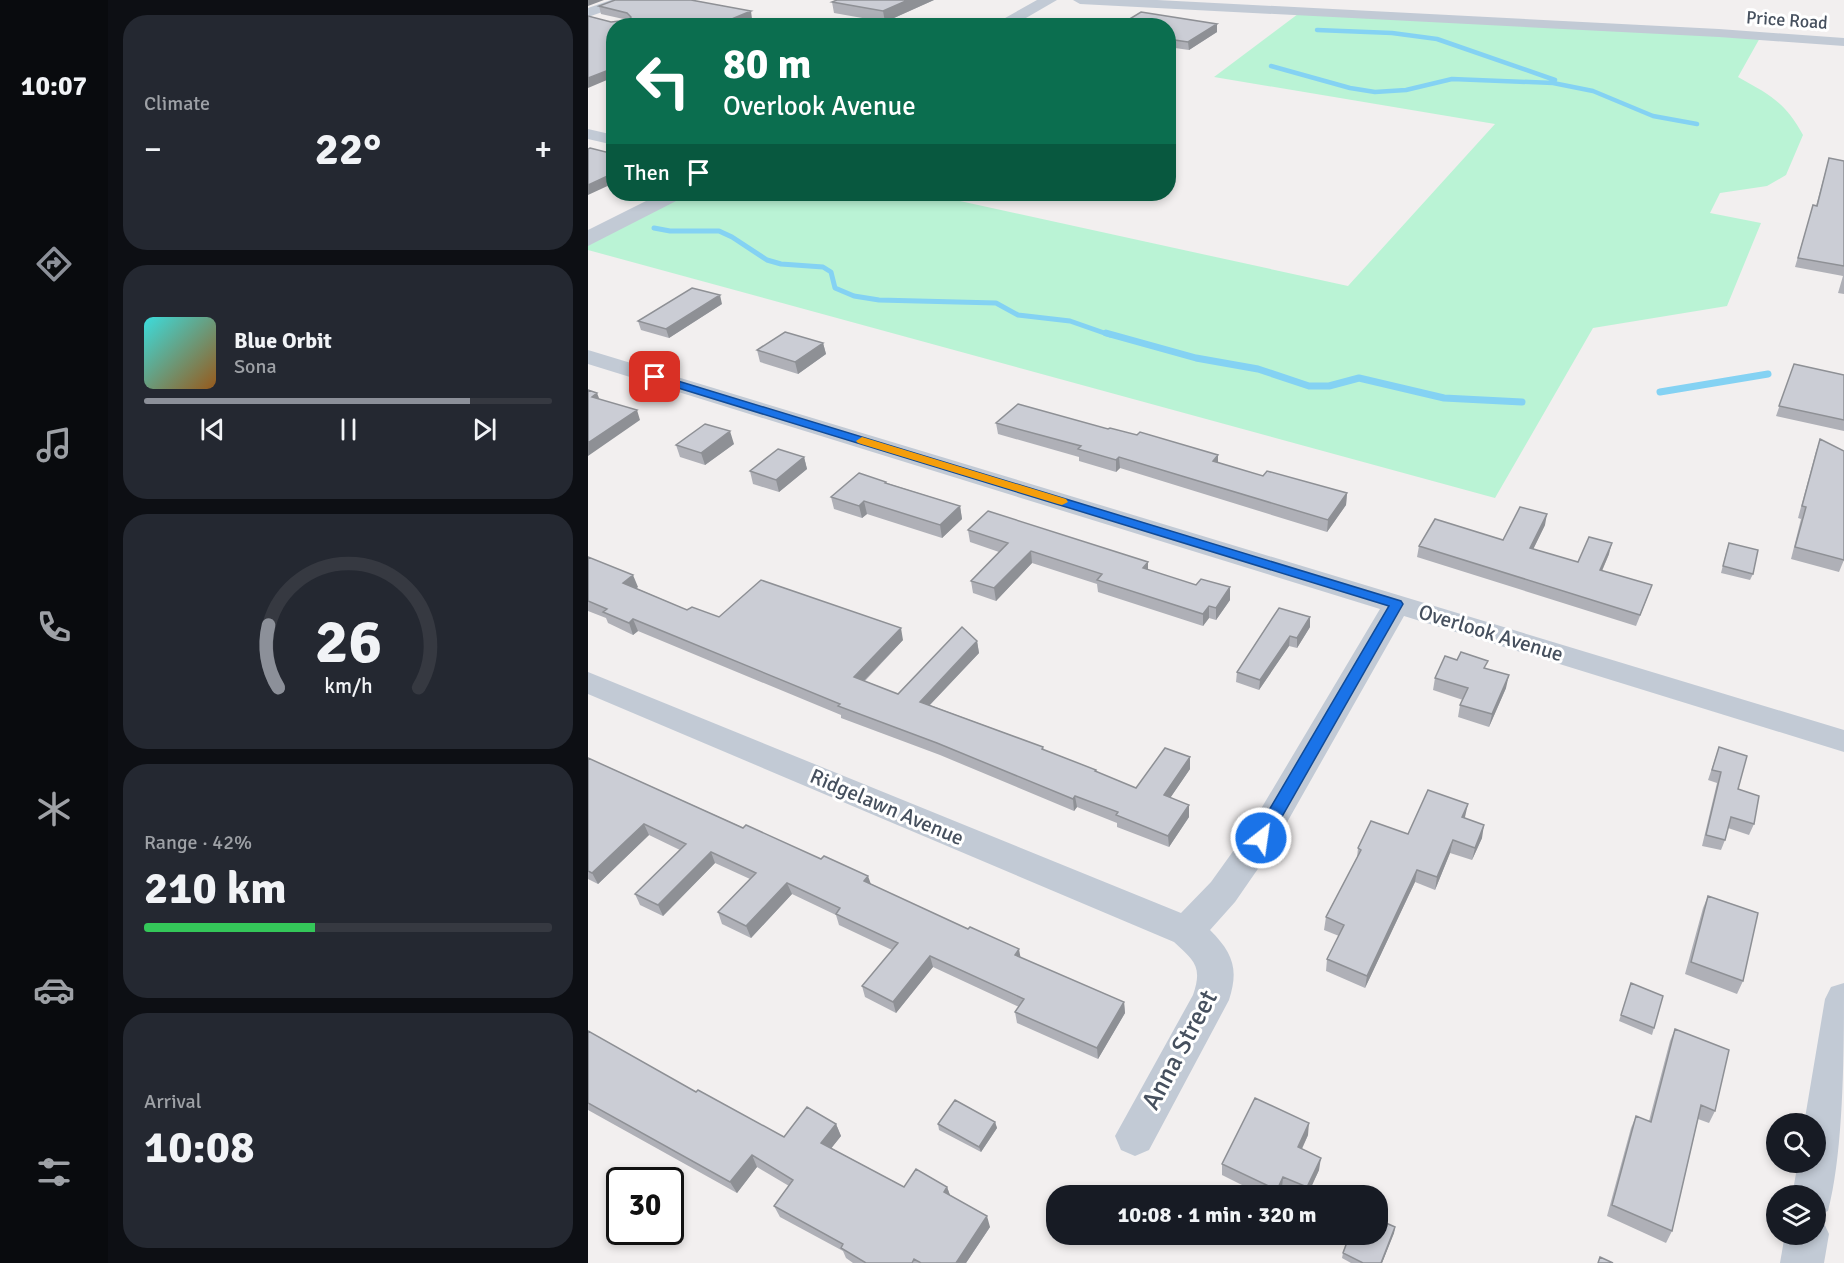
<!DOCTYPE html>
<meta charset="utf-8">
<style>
body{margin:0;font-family:Signika,sans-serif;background:#242831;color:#f1f3f6;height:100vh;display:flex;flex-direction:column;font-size:22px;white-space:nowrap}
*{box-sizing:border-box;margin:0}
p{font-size:20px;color:#9ea1a6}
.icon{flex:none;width:33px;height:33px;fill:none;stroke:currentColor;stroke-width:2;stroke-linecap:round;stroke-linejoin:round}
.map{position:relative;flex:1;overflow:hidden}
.side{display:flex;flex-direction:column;gap:15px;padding:15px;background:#0d0f14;width:480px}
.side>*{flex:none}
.guide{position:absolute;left:18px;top:18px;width:570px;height:183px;border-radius:24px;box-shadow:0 3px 9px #0003;background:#0b6e4f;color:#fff;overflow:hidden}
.tools{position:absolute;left:1178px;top:1113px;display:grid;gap:12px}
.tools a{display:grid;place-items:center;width:60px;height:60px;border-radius:50%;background:#171b24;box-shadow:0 3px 9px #0003;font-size:30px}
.speed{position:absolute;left:18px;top:1167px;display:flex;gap:12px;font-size:30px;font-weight:700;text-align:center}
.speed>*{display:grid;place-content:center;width:78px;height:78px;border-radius:50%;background:#171b24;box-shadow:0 3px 9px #0003;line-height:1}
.speed .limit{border:3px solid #111;border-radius:9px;background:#fff;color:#111}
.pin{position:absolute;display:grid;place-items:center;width:51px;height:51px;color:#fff;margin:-26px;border-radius:12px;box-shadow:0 3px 9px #0006}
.me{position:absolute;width:66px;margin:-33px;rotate:30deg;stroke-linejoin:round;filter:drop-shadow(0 0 4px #0008)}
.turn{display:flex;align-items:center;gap:21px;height:126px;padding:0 18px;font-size:27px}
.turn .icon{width:78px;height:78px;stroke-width:2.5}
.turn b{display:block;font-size:42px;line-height:51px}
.then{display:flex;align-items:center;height:57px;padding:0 18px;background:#0003;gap:12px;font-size:22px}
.big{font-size:45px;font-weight:700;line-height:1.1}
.side .card{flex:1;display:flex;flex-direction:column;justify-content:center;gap:9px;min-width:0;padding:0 21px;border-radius:24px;background:#242831}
.side .dial{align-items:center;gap:0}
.dial svg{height:156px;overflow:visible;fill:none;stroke:#363941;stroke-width:7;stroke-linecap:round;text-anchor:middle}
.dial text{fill:#f1f3f6;stroke:none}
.song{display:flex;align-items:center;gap:18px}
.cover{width:72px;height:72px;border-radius:9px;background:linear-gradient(135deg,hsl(180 70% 55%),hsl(30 70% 35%))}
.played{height:6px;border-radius:3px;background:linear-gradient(90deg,#8c9099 80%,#363941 80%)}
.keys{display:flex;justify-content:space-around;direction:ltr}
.heat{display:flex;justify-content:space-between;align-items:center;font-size:33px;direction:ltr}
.charge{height:9px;border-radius:4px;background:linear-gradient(90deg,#34c759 42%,#363941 0)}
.trip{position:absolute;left:458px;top:1185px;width:342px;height:60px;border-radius:24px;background:#171b24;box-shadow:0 3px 9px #0003;font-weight:700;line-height:60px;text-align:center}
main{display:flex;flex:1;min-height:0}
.tab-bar{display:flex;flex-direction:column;width:108px;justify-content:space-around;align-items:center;background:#090b0e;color:#9ea1a6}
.tab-bar .icon{width:42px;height:42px}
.tab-bar .on{color:#8c9099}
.tab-bar b{font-size:27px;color:#f1f3f6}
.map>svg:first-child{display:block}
.green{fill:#baf3d5}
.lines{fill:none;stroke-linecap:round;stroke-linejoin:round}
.stream-far2{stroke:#84d2f3;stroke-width:4.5}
.stream-far1{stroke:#84d2f3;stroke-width:5}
.stream{stroke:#84d2f3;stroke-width:7}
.minor{fill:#c2cad5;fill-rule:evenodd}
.tertiary{fill:#c2cad5;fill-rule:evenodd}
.wall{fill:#afb0b7}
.shaded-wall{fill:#8e9095}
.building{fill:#cbcdd5;stroke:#8e9095;stroke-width:1.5}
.route{fill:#1a73e8;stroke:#114b97;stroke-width:1.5}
.slow{fill:#f59e0b}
.labels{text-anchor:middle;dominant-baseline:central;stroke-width:6;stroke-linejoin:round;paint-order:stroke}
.far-street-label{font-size:18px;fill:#46505e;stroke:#fff}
.street-label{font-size:21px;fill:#46505e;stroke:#fff}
.near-street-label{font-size:26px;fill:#46505e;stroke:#fff}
</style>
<main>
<nav class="tab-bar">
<b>10:07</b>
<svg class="icon on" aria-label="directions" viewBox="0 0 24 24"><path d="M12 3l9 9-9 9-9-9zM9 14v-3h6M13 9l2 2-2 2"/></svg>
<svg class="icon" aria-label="music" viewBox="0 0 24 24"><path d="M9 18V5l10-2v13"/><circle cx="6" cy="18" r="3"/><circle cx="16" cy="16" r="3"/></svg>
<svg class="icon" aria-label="phone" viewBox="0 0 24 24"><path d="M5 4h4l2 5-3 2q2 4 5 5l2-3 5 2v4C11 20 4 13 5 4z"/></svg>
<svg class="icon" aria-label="climate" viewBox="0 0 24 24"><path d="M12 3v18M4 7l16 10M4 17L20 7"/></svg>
<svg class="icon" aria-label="car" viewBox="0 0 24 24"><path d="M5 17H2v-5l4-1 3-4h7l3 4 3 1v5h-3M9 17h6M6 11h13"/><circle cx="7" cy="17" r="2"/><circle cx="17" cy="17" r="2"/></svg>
<svg class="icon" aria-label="filters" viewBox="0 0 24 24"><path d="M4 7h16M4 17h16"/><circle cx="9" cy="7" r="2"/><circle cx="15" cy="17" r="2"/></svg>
</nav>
<section class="side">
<div class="card"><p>Climate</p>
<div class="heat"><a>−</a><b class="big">22°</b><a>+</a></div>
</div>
<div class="card">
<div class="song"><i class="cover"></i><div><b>Blue Orbit</b><p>Sona</p></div></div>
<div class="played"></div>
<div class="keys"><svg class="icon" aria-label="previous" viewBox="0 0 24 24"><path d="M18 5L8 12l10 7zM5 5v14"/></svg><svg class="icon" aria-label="pause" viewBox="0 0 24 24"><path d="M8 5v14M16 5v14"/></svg><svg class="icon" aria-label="next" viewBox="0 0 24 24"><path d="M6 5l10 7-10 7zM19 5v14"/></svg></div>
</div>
<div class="card dial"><svg viewBox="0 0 100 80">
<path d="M14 69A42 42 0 1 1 86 69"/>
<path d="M14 69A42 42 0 0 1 9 37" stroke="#8c9099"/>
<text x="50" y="56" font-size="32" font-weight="700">26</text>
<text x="50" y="72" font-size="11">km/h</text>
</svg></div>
<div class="card"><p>Range · 42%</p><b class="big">210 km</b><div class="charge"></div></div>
<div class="card"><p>Arrival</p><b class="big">10:08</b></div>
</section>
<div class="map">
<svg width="1256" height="1263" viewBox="0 0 1256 1263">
<rect width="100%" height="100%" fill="#f2efef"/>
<!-- green -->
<path class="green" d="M714,11L1173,36L1150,77C1182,95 1197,102 1215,135L1198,175L1179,186L1132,193L1122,213L1173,223L1139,306L1005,328L907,498L0,250V239L87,194H340L760,286L907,124L626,77Z"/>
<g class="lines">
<!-- stream-far2 -->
<path class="stream-far2" d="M729,30L804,33L849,39L967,80
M683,66L762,88L787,92L818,90L864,79L965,83L1005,91L1065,116L1109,124"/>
<!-- stream-far1 -->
<path class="stream-far1" d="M66,228L82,231H131L144,237L179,260L193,264L235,267L243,272L247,288L266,296L291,300L408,303L430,315L482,321L522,335"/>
<!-- stream -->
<path class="stream" d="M518,333L608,358L670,369L721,386H741L771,378L856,398L934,402
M1072,392L1180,374"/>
<!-- minor -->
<path class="minor" d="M23,0H42L40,3L0,17V8Z
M485,0H569L1131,29L1256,38V46L1131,37L492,4Z
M0,129L26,135V145L0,139Z
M0,350L1256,730V752L816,616L685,847L647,902L622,930C645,953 651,969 641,1000L561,1150L547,1156L533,1150L527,1136L605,995C615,966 606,961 586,942L0,694V672L593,913L623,882L661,829L792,609L0,364Z
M1256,983C1256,1048 1256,1151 1240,1211L1228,1216L1234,1219L1241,1234L1236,1263H1192L1197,1234H1227V1196H1204L1210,1162H1227V1124H1216L1237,999L1243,987Z"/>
<!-- tertiary -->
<path class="tertiary" d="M449,0H469L424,26H403Z
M72,194H97L94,198L0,246V230Z"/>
</g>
<!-- wall -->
<path class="wall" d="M249,0H346L297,22L246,13L244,2Z
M111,1L164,19L149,26H26L23,22L40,20L13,14L11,6Z
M580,26L629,32L601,50L580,47Z
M1241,158L1256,161V294L1250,293L1255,276L1207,267L1225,205L1228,206Z
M134,304L81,338L53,330L50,321Z
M235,343L238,354L210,374L172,362L169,350Z
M1206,364L1256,375V431L1188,416Z
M408,423L630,463L675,476L759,493L758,505L739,532L532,468L528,472L491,461V457L410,434Z
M1232,439L1256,560L1251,572L1203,559L1213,519L1210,518L1228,451Z
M146,444L117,465L92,457L88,445Z
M216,457L219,469L191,492L165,484L162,471Z
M299,483L372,506L374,519L354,538L279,514L274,518L246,509L243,497Z
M957,525L945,549L990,562L1021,554L1014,571L1060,596L1048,626L829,557L831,546L915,540Z
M380,530L560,570L642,600L628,620L621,618L615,626L510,592L509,584L444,563L408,601L385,593L383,581L411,552L382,542Z
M1139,549L1165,574L1162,580L1133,573Z
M0,557L50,587L48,588L99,610L131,617L315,640L277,681L310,694L389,641L391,653L342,705L455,747L456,750L508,770V772L548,788L602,757V769L582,798L601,817L581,847L529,827V823L489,807L486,811L352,755L253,718V715L50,631L45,635L20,623L18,618L0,611Z
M722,617V627L709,648L701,646L671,690L648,682L649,672Z
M898,669L918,688L901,727L870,717L872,705L875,700L845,690L847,678Z
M1131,747L1166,824L1161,835L1140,828L1137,840L1133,850L1114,846L1129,783L1120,780Z
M0,758L283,885L432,958L536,1002L537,1013L510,1059L429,1023L427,1012L431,1007L345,967L308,1013L277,997L274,986L304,950L251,925L248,915L204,894L163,938L134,924L130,912L162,879L127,863L75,916L52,905L47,894L92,850L61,835L10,884L0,879Z
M877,818L894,838L884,860L862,853L847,890L827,882L777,988L738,971L739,959L751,936L736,930L738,917L769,858L770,848Z
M1120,896L1155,981L1149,994L1097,974L1115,908Z
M1043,983L1066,1028L1064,1035L1031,1021Z
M1087,1029L1127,1111L1121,1123L1110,1119L1084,1231L1078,1243L1019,1216L1043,1128L1048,1116L1061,1121L1082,1041Z
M0,1031L108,1092L196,1137L248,1124L253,1136L243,1148L316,1187H359L362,1195L402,1227L378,1263H265L258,1258L255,1251L192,1217L186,1206L201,1186L169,1167L149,1193L0,1110Z
M407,1122L409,1128L393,1152L351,1130L350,1124Z
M720,1135L714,1149L731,1170L719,1196H710L694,1188L691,1196H676L634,1175V1164Z
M807,1227L806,1233L794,1263H763L754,1258L755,1253Z"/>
<!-- shaded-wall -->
<path class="shaded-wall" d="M0,0H16L0,6Z
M320,0H346L297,22L295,11Z
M163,11L164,19L149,26H127Z
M629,24V32L601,50L600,42Z
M26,68V77L0,88V78Z
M26,173V183L0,195V185Z
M132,295L134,304L81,338L78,329Z
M235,343L238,354L210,374L207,362Z
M9,393L13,403L4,397Z
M49,410L52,420L0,456V443Z
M142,431L146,444L117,465L113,453Z
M630,455V467L625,461Z
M216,457L219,469L191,492L188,480Z
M531,457L532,468L528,472V460Z
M759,493L758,505L739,532L740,520Z
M276,501L279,514L274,518L271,506Z
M372,506L374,519L354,538L352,525Z
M959,514L957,525L940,560L942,548Z
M1024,543L1021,554L1009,582L1012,570Z
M443,551L444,563L408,601L406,588Z
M560,562V574L555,568Z
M45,575L50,587L40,595L35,583Z
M642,587V600L628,620V608Z
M621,606V618L615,626V614Z
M722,617V627L709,648V638Z
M45,619L50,631L45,635L41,623Z
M313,628L315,640L269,688L266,677Z
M702,636L701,646L671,690L672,680Z
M389,641L391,653L334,713L332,702Z
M921,675L918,688L901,727L904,714Z
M602,757V769L576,807V795Z
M487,796L489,807L486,811L485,799Z
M880,804L877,817L871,830L874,817Z
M601,805V817L581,847L580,836Z
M56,824L61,835L10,884L4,873Z
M896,825L894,838L884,860L887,848Z
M865,840L862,853L847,890L849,877Z
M123,852L127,863L75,916L70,905Z
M829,870L827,882L777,988L779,976Z
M280,876L284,887L276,881Z
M199,883L204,894L163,938L158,926Z
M431,949L433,960L427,955Z
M342,956L345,967L308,1013L305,1002Z
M536,1002L537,1013L510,1059L509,1048Z
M407,1122L409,1128L393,1152L391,1147Z
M721,1123L720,1135L709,1159L710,1147Z
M248,1124L253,1136L238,1155L233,1143Z
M164,1155L169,1167L149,1193L142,1182Z
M733,1158L731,1170L719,1196H718L719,1187Z
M695,1177L694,1188L691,1196H689V1190Z
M359,1187L363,1198L356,1192Z
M399,1216L402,1227L378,1263H368Z
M807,1227L806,1233L794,1263H793Z"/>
<!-- building -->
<path class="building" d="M27,0H103L163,11L127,26H26V68L0,78V16L23,22L41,20L43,17L39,13L11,6Z
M249,0H320L295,11L244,2Z
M553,12L629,24L600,42L580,39V26H530Z
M2,148L26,154V173L0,185V149Z
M1241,158L1256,161V266L1210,258L1225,205L1229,206Z
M104,288L132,295L78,329L50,321Z
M197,332L235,343L207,362L169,350Z
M1206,364L1256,375V420L1191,406Z
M0,390L9,393L4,397L49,410L0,443Z
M430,404L520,429L522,428L549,435L552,432L630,455L625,461L675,476L679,471L759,493L740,520L531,457L528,460L490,449L493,446L408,423Z
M117,424L142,431L113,453L88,445Z
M1232,439L1256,451V560L1207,547L1218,507L1214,506Z
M190,449L216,457L188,480L162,471Z
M271,473L298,482L297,483L372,506L352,525L276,501L271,506L243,497Z
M932,507L959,514L942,548L990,562L1001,537L1024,543L1012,570L1064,585L1052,615L831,546L847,519L915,540Z
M400,511L560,562L555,568L608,585L613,579L642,587L628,608L621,606L615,614L509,580L514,574L443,551L406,588L383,581L420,543L380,530Z
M1141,543L1170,550L1165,574L1135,566Z
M0,557L45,575L35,583L99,610L104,607L131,617L173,580L313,628L266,677L310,694L374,627L389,641L332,702L455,747L454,749L508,770L507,771L548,788L577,748L602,757L576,795L601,805L580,836L528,815L530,812L487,796L485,799L349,743L250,706L252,704L45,619L41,623L15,612L19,609L0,601Z
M691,608L722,617L709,638L702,636L672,680L649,672Z
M873,652L900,661L896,668L921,675L904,714L872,705L880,688L847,678L857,656L869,660Z
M1131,747L1159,756L1150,789L1171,796L1166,824L1143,817L1137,840L1118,835L1133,772L1124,770Z
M0,758L155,828L158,825L233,859L236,856L280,876L276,881L380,929L382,927L431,949L427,955L536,1002L509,1048L427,1012L436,999L342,956L305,1002L274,986L310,943L248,914L252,908L199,883L158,926L130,912L168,873L123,852L70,905L47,894L98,844L56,824L4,873L0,871Z
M840,790L880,804L874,817L896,825L887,848L865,840L849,877L829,870L779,976L739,959L756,925L738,917L773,850L770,848L783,821L820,834Z
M1120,896L1170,913L1155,981L1103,962Z
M1043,983L1075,996L1066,1028L1033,1015Z
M1087,1029L1141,1050L1127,1111L1113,1105L1084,1231L1024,1205L1048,1116L1063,1122Z
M0,1031L108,1092L110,1090L196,1137L219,1107L248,1124L233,1143L316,1187L328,1169L359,1187L356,1192L399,1216L368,1263H333L326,1259L324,1263H278L253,1248L255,1244L186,1206L205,1180L164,1155L142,1182L0,1103Z
M667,1098L721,1123L710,1147L733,1158L719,1187L695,1177L689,1190L634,1164Z
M367,1100L407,1122L391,1147L350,1124Z
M789,1219L807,1227L793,1263H775L755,1253L762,1234H789Z
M1012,1257L1025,1263H1010Z"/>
<!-- route -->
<path class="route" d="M67,374L813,601L815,604L679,843L673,845L667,843L665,838L667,834L801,606L64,380V375Z"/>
<!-- slow -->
<path class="slow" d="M274,437L478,499L480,502L474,505L470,504L270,443L268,441Z"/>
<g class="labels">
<!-- far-street labels -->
<g class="far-street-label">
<text transform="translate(1199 20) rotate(4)">Price Road</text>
</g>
<!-- street labels -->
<g class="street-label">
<text transform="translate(903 633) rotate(17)">Overlook Avenue</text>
<text transform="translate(299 807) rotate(23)">Ridgelawn Avenue</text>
</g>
<!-- near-street labels -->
<g class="near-street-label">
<text transform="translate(592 1050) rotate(-62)">Anna Street</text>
</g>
</g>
</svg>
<div class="tools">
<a><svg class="icon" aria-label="search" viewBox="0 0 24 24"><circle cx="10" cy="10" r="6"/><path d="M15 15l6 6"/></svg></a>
<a><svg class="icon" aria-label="layers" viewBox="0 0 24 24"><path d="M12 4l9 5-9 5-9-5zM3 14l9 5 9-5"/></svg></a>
</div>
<div class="speed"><div class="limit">30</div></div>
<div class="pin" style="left:67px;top:377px;background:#d93025"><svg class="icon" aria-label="arrive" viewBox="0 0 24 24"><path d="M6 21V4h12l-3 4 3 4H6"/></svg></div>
<svg class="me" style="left:673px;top:838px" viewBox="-20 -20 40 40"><circle r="17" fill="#1a73e8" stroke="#fff" stroke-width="3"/><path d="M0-11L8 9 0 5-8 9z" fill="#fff"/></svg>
<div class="trip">10:08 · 1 min · 320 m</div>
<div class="guide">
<div class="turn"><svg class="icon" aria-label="left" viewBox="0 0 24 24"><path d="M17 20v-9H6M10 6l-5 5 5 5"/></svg><div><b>80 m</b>Overlook Avenue</div></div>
<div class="then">Then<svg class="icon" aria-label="arrive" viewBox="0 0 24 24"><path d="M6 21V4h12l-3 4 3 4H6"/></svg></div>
</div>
</div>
</main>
